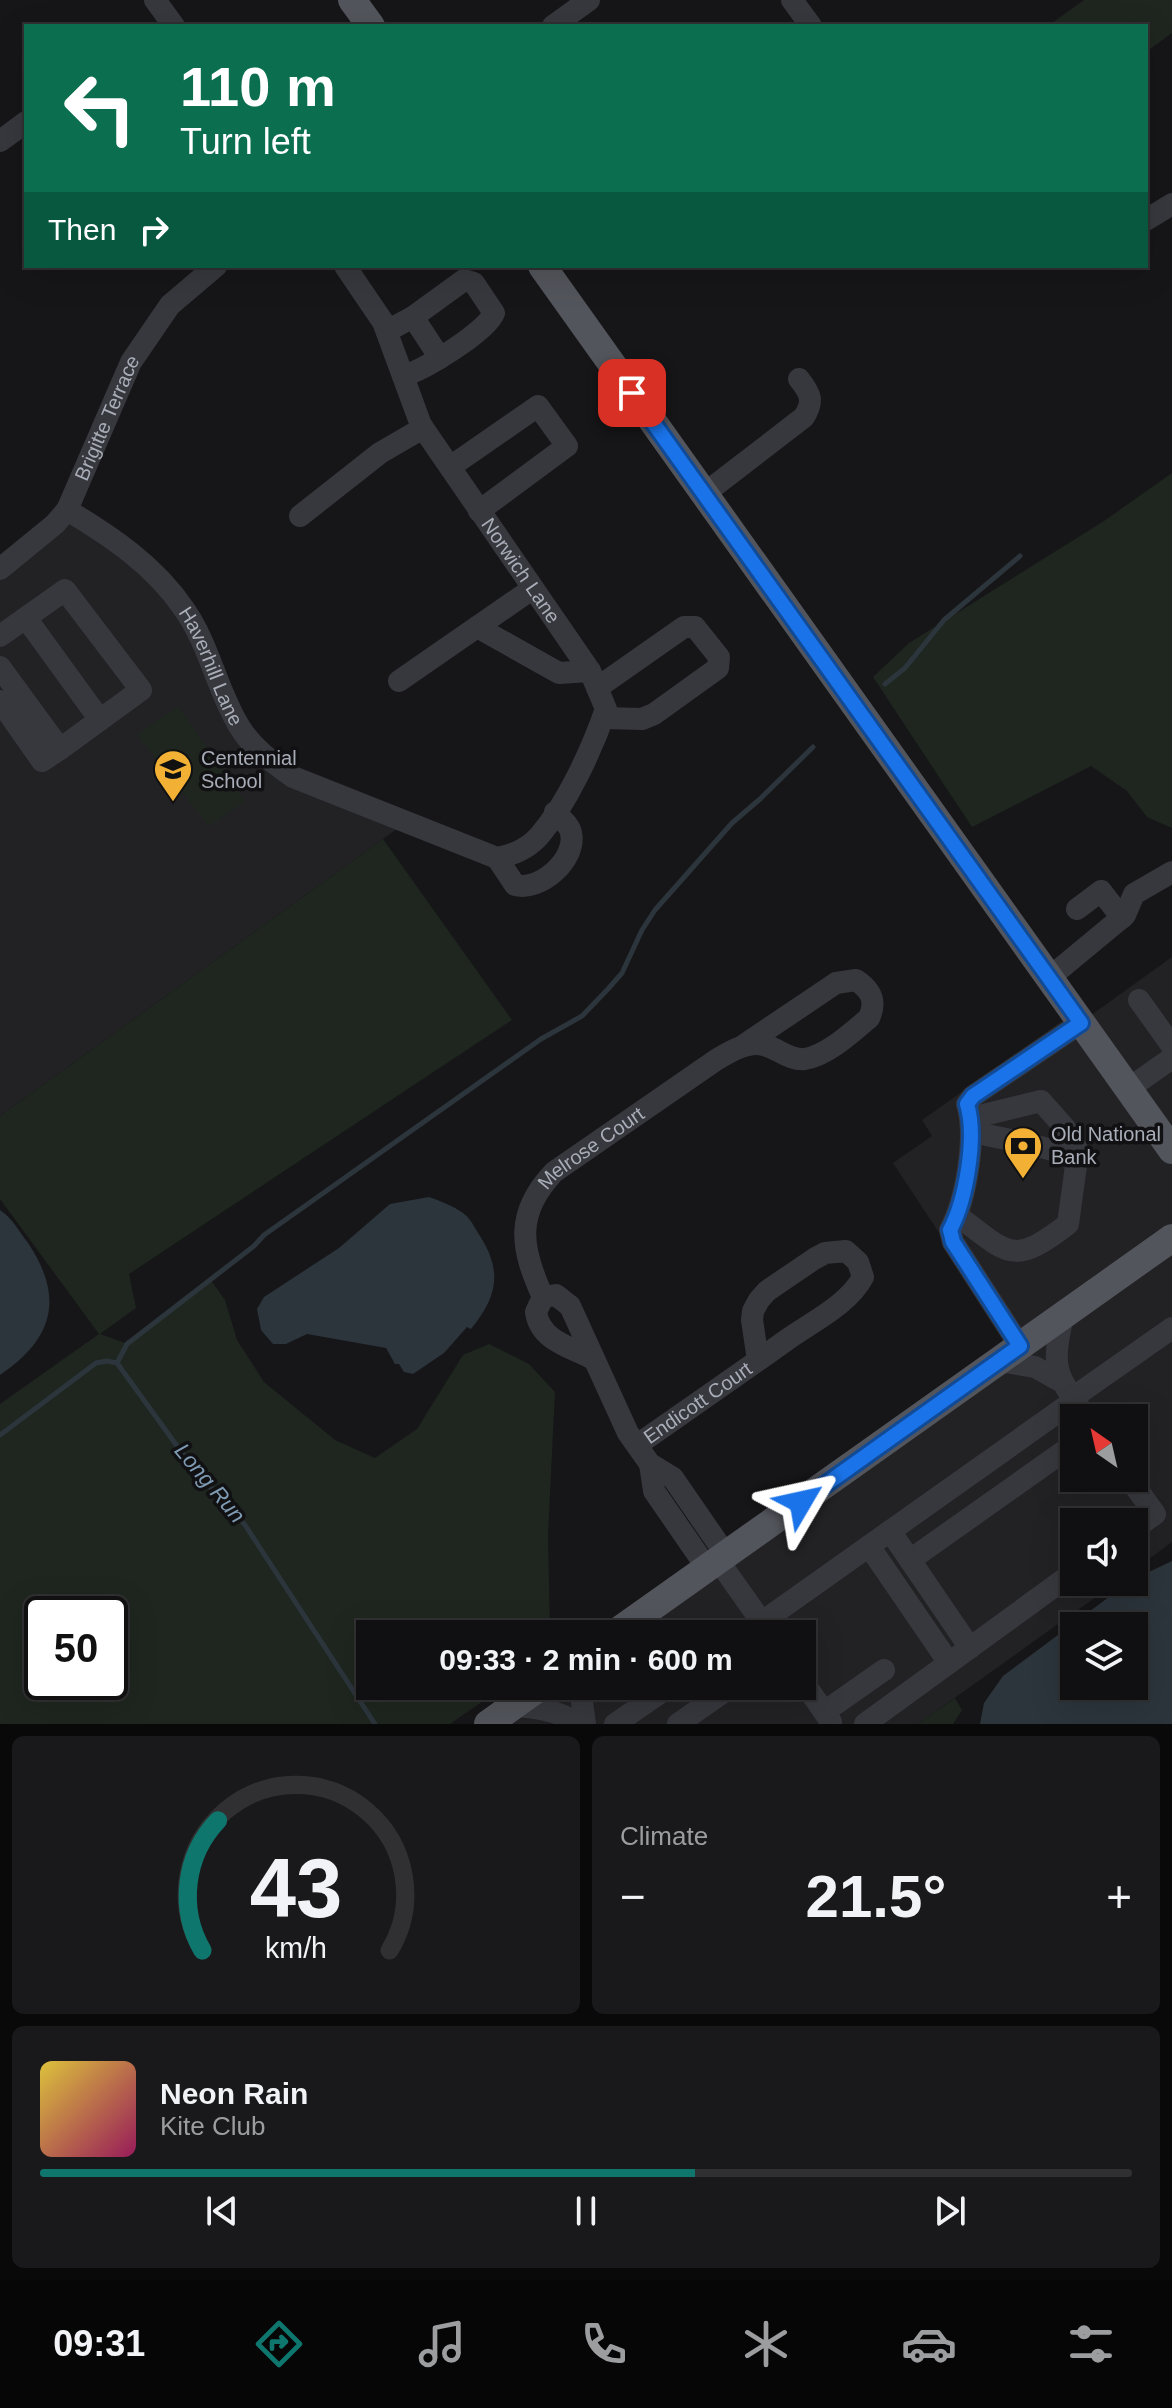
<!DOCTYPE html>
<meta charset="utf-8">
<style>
body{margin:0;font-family:Arial,sans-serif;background:#19191b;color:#f1f3f6;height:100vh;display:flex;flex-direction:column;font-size:30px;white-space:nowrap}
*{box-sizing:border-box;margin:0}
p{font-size:26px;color:#9c9d9f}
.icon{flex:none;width:44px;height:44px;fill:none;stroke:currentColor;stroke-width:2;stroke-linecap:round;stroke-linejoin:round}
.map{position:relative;height:1724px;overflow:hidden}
.details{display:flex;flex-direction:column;gap:12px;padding:12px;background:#09090a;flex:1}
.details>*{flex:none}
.top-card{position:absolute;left:24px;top:24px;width:1124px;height:244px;border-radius:0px;box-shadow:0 8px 32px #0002,0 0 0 2px #303032;background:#0b6e4f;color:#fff;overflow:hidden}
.needle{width:52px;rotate:326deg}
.fabs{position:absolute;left:1060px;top:1404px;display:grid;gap:16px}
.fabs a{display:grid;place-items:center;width:88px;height:88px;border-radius:0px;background:#101012;box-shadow:0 8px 32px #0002,0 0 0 2px #303032;font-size:40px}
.speed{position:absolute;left:24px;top:1596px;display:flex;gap:16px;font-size:40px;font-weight:700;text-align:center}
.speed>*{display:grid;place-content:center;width:104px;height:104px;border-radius:50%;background:#101012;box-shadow:0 8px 32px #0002,0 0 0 2px #303032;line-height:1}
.speed .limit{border:4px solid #111;border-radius:12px;background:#fff;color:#111}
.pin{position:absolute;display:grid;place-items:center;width:68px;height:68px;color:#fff;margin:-34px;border-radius:16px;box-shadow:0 4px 12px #0006}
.me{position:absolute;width:88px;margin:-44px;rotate:54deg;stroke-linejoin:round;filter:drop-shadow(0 0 6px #0008)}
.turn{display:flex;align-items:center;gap:28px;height:168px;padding:0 24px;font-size:36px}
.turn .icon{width:104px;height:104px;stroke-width:2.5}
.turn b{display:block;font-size:56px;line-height:68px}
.then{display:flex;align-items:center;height:76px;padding:0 24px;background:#0003;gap:16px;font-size:30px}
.big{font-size:60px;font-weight:800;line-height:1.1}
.details .widget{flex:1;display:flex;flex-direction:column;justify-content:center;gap:12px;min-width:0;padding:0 28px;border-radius:12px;background:#19191b}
.details .dial{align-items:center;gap:0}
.dial svg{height:208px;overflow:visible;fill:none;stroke:#303032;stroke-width:7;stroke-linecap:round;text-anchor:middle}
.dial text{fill:#f1f3f6;stroke:none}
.song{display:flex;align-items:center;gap:24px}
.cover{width:96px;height:96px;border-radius:12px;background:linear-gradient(135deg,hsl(50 70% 55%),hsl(330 70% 35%))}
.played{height:8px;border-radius:4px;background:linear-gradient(90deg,#0f766e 60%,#303032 60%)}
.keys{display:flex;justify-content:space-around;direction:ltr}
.heat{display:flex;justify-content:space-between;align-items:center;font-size:44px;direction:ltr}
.details .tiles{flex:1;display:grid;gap:12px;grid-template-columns:1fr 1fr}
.widget:last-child{grid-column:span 2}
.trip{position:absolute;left:356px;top:1620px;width:460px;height:80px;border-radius:0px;background:#101012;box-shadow:0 8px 32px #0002,0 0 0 2px #303032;font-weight:800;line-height:80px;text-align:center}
.tab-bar{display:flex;height:128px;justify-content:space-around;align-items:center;background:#060607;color:#9c9d9f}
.tab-bar .icon{width:56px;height:56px}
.tab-bar .on{color:#0f766e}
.tab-bar b{font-size:36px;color:#f1f3f6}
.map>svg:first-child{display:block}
.built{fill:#222225;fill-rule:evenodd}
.green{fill:#1e261f;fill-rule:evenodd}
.water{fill:#2c353c;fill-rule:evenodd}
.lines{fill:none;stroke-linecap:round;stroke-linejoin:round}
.stream{stroke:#2c353c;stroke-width:5}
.minor{stroke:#37383d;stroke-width:22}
.major{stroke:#53555c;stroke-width:28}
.route-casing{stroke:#114b97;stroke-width:20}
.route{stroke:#1a73e8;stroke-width:14}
.labels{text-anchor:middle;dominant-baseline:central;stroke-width:7;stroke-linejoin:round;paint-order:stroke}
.street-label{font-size:20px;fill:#a8adb8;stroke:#111113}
.poi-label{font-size:20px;fill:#a8adb8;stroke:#111113;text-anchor:start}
.water-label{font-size:22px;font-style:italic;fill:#7f9bb3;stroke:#111113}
</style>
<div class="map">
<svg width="1172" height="1724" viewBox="0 0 1172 1724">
<rect width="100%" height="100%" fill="#161618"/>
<!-- built -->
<path class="built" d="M69,514L182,611L258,758L401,826L0,1116V574Z
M1172,957V1140L1087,1018Z
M1069,1016L1172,1162V1231L1011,1342L893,1163L932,1136L922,1120Z
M1172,1245V1542L1134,1570V1522H1074V1582H1117L918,1724H496L550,1686H802V1634H623ZM1074,1418H1134V1478H1074Z"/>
<!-- green -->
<path class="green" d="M1084,0H1172V33L1146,52V26H1048Z
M1172,473V828L1147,817L1127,791L1091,766L972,827L873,677L909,643L1104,521Z
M178,706L245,802L209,826L137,735Z
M383,839L512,1020L129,1274L136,1308L100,1334L128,1344L210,1279L225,1300L237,1340L264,1382L335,1440L375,1458L417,1429L463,1355L489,1344L529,1364L555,1392L548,1534L550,1634H370V1686H505L450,1724H0V1404L99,1334L0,1199V1116ZM110,1614V1682H42V1614Z
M955,1698L962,1710L953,1724H918Z"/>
<!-- water -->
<path class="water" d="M429,1197C441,1201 453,1206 463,1213C470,1218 474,1226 478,1233C503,1270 498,1296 471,1329L467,1327L444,1353L413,1374L404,1372L399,1364H395L386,1348L307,1334L286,1344H273L261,1330L257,1309L264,1297L339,1248L390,1204Z
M0,1210C12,1218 19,1231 28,1243C65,1298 53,1339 0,1375Z
M1172,1561V1724H980L984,1703L1003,1676L1129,1582H1134V1579ZM1074,1626H1134V1686H1074Z"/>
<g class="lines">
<!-- stream -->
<path class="stream" d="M885,684L905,668L944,620L1020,556
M117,1363L127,1344L254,1246L264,1235L541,1039L582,1016L608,989L622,973L642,930L655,910L732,823L760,799L813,747
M0,1435L96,1363L107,1361L117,1363L193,1468L245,1525L375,1724"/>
<!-- minor -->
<g class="minor">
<path d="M155,0L174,26"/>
<path d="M792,0L811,26"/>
<path d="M553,26L589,0"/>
<path d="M0,141L26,122"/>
<path d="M1146,220L1172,204"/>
<path id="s1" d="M345,266L383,322L421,425L590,671L606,709C592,749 568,802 540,835C529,848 513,855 497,858"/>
<path d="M413,317L440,358"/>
<path d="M387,331L413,317L464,280L474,283L494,313C486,332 424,370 403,376"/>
<path d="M450,467L538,406L567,446L479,511"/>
<path d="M704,494L804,417C814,401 811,394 799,379"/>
<path id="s2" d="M67,510C111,536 155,566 184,609C209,644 217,690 239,726C252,748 272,762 293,777L497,858"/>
<path d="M300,516L380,453L423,428"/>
<path id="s3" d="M0,569L55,524L67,510L131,362L170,305L216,266"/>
<path d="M26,618L100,720"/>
<path d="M477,627L559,673L590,671"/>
<path d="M0,636L65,590L141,690L60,749"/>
<path d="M0,667L60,749L42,761L0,701"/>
<path d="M399,681L532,589"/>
<path d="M597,688L684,627H695L719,657L718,668L654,714L642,719L603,718"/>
<path d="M497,858L515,885C540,892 577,859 571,833C570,825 561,819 555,812"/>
<path d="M1077,909L1101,891L1122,918"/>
<path d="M1049,978L1125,915L1134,894L1172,872"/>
<path d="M1139,1000L1172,1046"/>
<path d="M1128,1089L1172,1058"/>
<path d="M972,1132L1020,1142"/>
<path d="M1041,1147L1077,1157"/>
<path d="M958,1216C1009,1254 1012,1267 1068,1224L1078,1151L1065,1128L1041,1101L971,1118"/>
<path id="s4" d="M543,1297C521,1249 514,1214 554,1172L716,1060C728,1053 742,1044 757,1044C774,1044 787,1061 805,1059C828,1055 852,1032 869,1018C877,1001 871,990 856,980L836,983L741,1047"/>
<path d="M1063,1315C1051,1371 1055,1373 1087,1418"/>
<path d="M1020,1346L953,1242L950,1230C966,1200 977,1137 967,1104L973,1096L1081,1023"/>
<path d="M593,1359C571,1347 540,1341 536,1312L543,1297L556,1295L570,1306L628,1433L650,1464L673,1478L726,1555"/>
<path d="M999,1361L1035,1367L1060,1381"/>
<path id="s5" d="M637,1445C687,1410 738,1375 788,1339C812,1322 849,1304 863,1277L858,1262L846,1251L825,1253L814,1259L767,1291L759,1300L753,1311L752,1320L758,1360"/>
<path d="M650,1464L654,1491L707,1568"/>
<path d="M1129,1478L1155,1514L1134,1529"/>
<path d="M890,1531L910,1560L1074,1444"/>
<path d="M869,1546L949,1663"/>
<path d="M718,1560L770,1634"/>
<path d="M910,1560L970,1648"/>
<path d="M745,1634L1075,1400L1078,1394L1172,1328"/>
<path d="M802,1680L831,1722"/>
<path d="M583,1686L581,1695L585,1724"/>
<path d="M513,1706C538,1707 558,1711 579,1724"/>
<path d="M824,1712L884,1670"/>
<path d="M615,1724L670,1686"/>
<path d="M678,1724L732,1686"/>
<path d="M865,1724L1074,1572"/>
</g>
<!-- major -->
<path class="major" d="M352,0L371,26
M542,266L1172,1150
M614,1634L1172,1238
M488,1724L541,1686"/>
</g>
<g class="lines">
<defs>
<path id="route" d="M632,393L1081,1023L973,1096L967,1104C977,1137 966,1200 950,1230L953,1242L1020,1346L801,1502"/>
</defs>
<!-- route casing -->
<use href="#route" class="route-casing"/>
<!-- route -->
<use href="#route" class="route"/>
</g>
<!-- icons -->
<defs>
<symbol id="school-pin" viewBox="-11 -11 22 30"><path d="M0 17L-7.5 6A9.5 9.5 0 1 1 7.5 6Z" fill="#f2b134" stroke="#111113"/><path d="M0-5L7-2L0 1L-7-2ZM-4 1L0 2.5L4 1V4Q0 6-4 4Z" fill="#111"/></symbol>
<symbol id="bank-pin" viewBox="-11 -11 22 30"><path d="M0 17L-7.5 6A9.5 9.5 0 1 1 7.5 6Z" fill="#f2b134" stroke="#111113"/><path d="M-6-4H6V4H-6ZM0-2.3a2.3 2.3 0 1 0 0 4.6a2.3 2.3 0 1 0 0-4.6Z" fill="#111"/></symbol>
</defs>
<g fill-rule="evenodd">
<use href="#school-pin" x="151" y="747" width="44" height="60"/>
<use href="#bank-pin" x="1001" y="1124" width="44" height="60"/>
</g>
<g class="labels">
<!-- street labels -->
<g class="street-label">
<text stroke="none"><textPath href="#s3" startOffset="190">Brigitte Terrace</textPath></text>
<text stroke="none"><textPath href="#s1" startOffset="354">Norwich Lane</textPath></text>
<text stroke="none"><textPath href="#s2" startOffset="218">Haverhill Lane</textPath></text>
<text stroke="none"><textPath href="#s4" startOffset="180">Melrose Court</textPath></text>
<text stroke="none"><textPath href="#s5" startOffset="74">Endicott Court</textPath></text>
</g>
<!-- poi labels -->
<g class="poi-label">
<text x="201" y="758">Centennial<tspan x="201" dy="23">School</tspan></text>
<text x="1051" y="1134">Old National<tspan x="1051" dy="23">Bank</tspan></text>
</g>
<!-- water labels -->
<g class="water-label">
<text transform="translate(210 1483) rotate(50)">Long Run</text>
</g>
</g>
</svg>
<div class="fabs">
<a><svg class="needle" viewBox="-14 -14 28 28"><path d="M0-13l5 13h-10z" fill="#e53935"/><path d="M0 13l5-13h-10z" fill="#9c9d9f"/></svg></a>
<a><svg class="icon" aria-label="sound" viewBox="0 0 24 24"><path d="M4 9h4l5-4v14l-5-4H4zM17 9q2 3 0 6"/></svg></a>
<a><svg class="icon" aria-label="layers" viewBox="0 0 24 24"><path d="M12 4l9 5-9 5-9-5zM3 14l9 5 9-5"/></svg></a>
</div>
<div class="speed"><div class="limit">50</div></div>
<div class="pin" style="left:632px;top:393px;background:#d93025"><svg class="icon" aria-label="arrive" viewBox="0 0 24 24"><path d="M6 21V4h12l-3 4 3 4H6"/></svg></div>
<svg class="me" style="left:801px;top:1502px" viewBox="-20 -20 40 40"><path d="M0-17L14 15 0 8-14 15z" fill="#1a73e8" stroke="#fff" stroke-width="4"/></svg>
<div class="trip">09:33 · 2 min · 600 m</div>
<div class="top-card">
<div class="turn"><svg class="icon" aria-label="left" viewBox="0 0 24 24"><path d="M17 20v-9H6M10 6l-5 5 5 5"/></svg><div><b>110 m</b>Turn left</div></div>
<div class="then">Then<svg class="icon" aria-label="right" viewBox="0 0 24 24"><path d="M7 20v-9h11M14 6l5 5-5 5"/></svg></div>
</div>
</div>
<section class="details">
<div class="tiles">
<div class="widget dial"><svg viewBox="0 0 100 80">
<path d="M14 69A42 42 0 1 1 86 69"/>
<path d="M14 69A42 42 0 0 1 20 19" stroke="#0f766e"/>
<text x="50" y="56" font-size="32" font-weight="700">43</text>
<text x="50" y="72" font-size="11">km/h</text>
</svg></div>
<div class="widget"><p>Climate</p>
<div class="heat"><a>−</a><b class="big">21.5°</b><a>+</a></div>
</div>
<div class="widget">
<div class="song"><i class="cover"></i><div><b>Neon Rain</b><p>Kite Club</p></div></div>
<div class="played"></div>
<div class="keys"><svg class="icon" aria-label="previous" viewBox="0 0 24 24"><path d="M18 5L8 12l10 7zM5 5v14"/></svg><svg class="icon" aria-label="pause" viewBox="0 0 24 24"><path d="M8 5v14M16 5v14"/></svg><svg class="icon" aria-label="next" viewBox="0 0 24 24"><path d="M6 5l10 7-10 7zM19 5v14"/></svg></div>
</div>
</div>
</section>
<nav class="tab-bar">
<b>09:31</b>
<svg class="icon on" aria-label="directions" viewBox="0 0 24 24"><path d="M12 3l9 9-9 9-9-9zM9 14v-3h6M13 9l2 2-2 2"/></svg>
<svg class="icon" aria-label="music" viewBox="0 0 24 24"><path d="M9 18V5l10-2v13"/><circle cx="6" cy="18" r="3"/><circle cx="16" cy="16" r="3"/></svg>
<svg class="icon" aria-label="phone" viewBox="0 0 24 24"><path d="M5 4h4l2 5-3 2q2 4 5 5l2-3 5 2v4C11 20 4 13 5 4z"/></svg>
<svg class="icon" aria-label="climate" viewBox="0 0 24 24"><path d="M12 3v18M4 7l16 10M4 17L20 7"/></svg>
<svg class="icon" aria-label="car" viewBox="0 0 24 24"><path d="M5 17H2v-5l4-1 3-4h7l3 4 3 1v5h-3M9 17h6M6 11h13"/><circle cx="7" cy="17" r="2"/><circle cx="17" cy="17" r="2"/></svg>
<svg class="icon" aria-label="filters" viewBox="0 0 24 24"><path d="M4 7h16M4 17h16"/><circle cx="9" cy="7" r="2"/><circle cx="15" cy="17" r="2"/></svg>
</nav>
